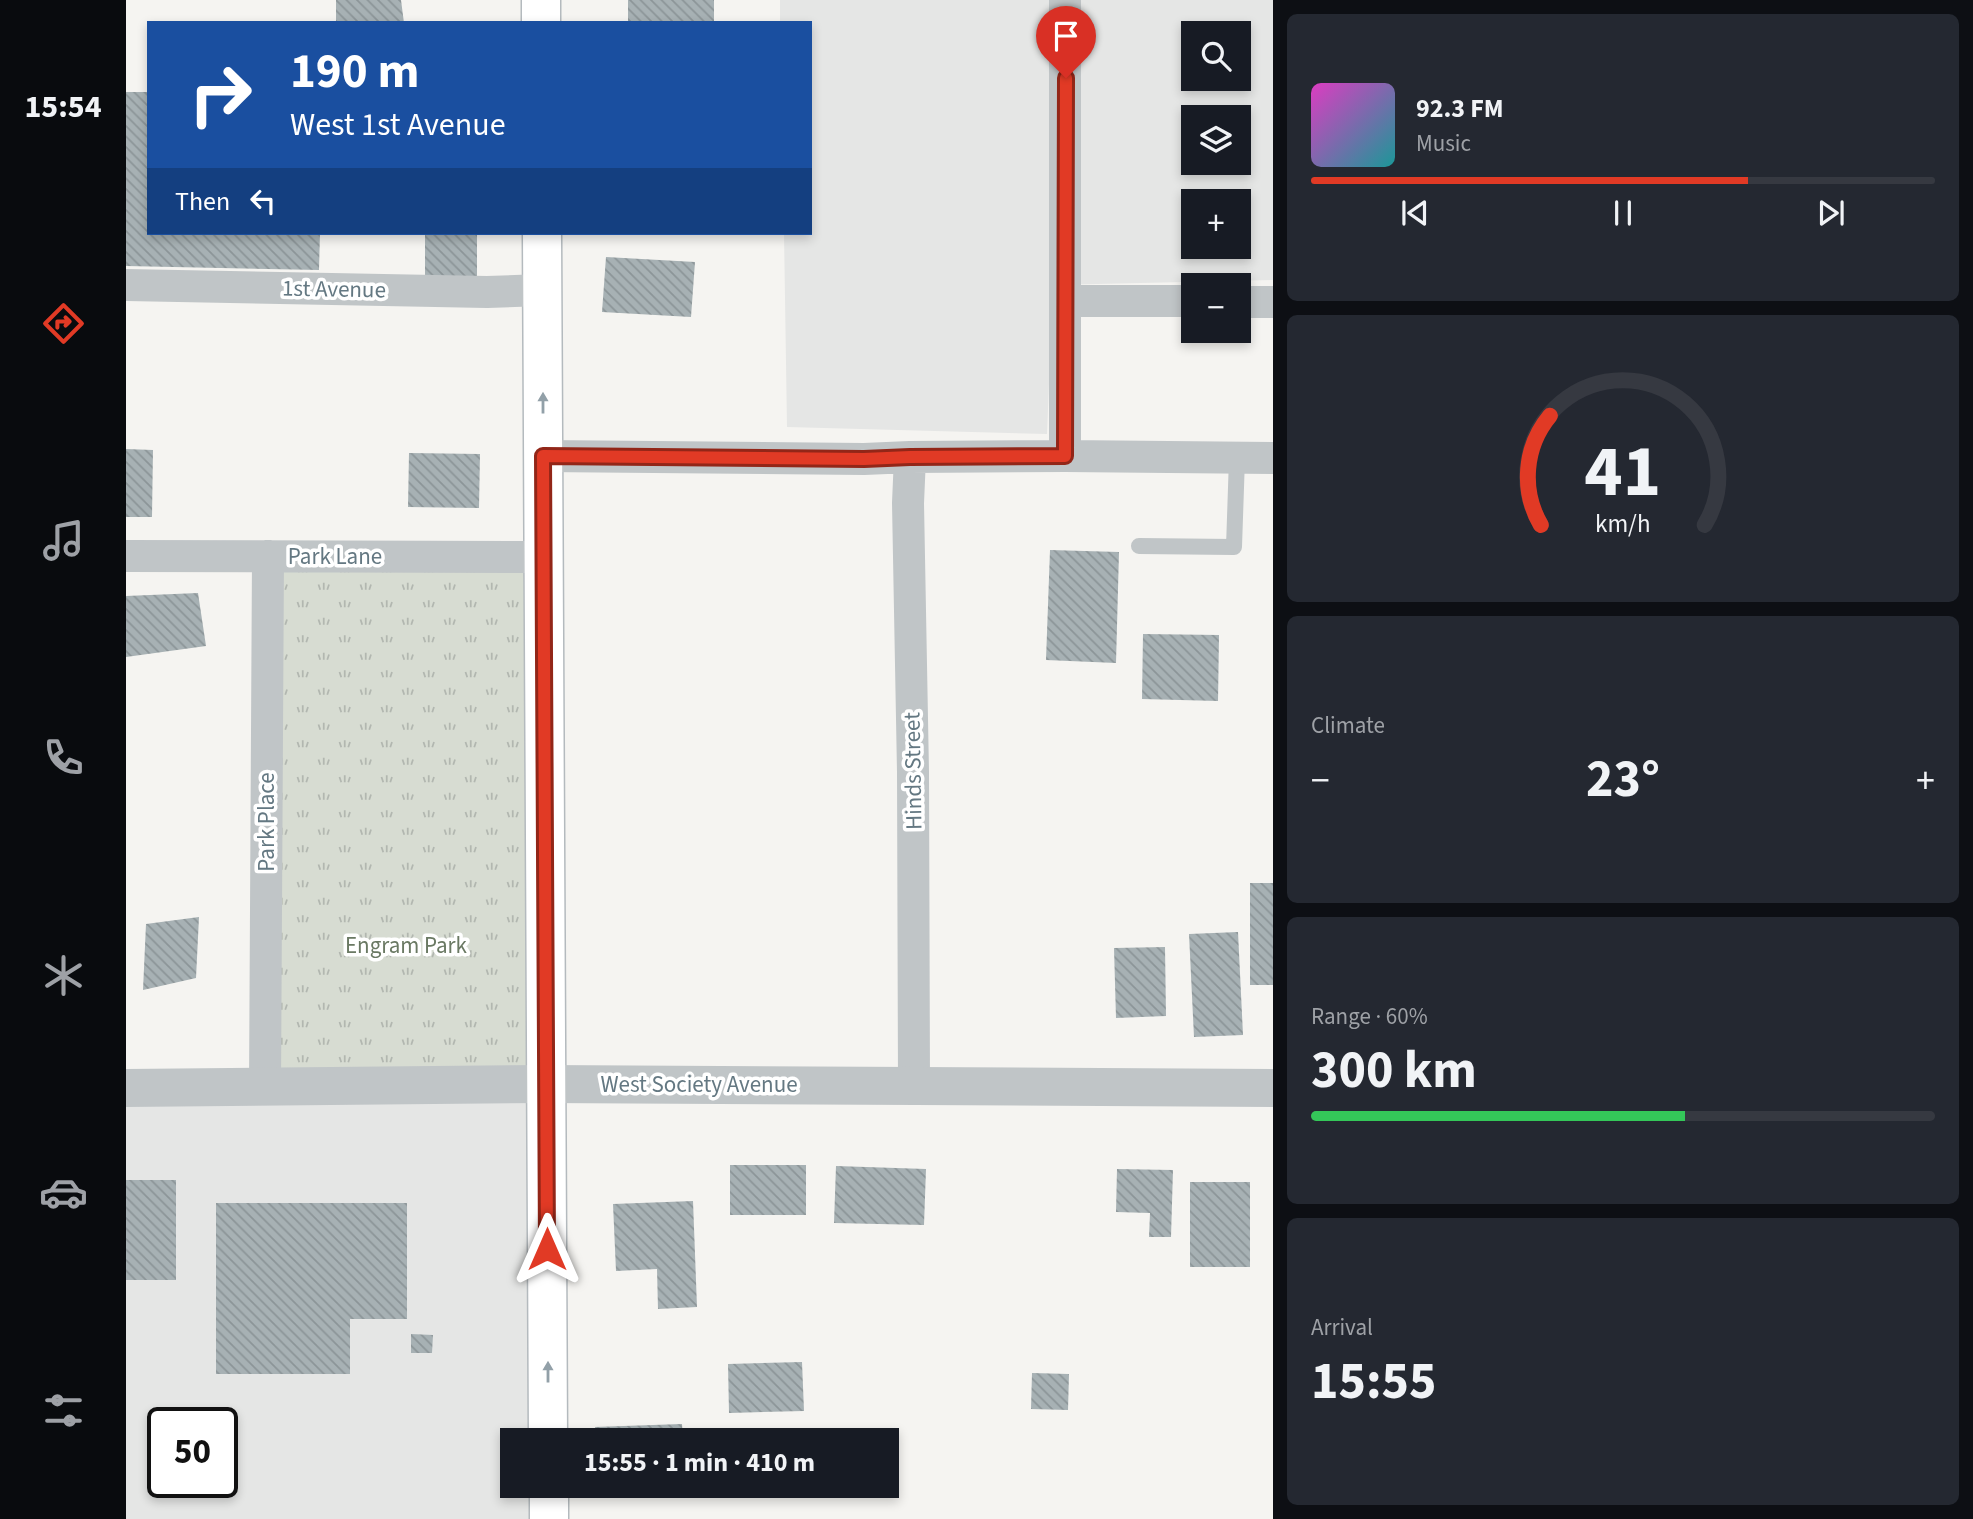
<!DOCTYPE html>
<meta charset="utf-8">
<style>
body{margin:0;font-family:"Source Sans 3",sans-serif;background:#242831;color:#f1f3f6;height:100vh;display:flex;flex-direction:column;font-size:26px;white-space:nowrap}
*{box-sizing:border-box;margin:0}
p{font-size:23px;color:#9ea1a6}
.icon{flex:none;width:38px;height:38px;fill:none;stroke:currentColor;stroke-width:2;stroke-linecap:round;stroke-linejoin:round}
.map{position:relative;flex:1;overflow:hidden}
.side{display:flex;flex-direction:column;gap:14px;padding:14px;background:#0d0f14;width:700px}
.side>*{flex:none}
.guide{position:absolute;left:21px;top:21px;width:665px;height:214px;border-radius:0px;box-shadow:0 4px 10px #0003;background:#1a4fa0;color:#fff;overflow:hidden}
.tools{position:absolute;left:1055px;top:21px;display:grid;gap:14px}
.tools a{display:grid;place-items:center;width:70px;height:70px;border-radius:0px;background:#171b24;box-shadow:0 4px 10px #0003;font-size:35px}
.speed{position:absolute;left:21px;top:1407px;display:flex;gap:14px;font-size:35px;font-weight:700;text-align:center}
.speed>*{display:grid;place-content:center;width:91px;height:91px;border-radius:50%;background:#171b24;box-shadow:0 4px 10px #0003;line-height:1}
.speed .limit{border:4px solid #111;border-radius:10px;background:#fff;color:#111}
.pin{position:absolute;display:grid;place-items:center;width:60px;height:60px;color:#fff;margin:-72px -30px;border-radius:50% 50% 50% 0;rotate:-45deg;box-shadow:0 0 7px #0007}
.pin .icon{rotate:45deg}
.me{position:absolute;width:77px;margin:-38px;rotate:0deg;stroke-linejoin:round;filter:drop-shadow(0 0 5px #0008)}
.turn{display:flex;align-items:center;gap:24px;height:147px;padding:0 28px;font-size:32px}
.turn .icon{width:91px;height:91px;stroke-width:2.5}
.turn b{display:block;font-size:49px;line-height:60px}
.then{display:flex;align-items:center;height:66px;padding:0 28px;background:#0003;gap:14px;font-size:26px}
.big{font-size:52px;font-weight:700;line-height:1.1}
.side .card{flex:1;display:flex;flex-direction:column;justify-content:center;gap:10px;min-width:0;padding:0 24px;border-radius:10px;background:#242831}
.side .dial{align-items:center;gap:0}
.dial svg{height:182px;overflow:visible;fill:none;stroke:#363941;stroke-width:7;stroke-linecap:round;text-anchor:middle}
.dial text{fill:#f1f3f6;stroke:none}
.song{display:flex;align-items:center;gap:21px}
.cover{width:84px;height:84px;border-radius:10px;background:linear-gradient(135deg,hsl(310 70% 55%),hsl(180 70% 35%))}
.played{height:7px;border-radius:4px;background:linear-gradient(90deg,#e13a25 70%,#363941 70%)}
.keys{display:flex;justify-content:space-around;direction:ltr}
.heat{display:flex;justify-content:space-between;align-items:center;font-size:38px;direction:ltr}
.charge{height:10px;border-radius:5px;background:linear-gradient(90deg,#34c759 60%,#363941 0)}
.trip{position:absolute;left:374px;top:1428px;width:399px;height:70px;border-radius:0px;background:#171b24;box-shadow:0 4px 10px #0003;font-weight:700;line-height:70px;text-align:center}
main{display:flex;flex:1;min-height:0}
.tab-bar{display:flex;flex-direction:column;width:126px;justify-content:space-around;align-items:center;background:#090b0e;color:#9ea1a6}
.tab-bar .icon{width:49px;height:49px}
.tab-bar .current{color:#e13a25}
.tab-bar b{font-size:32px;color:#f1f3f6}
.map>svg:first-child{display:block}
.built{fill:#e5e6e5;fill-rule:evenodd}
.grass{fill:url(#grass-tufts)}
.building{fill:url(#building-back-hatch)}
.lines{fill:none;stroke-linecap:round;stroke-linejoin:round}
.secondary-casing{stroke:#b4babe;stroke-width:41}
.service{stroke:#c0c5c7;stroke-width:16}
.minor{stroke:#c0c5c7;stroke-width:32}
.tertiary{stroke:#c0c5c7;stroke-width:38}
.secondary{stroke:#fff;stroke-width:38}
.oneway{fill:#92a0a8}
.route-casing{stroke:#922618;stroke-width:18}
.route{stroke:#e13a25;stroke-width:12}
.labels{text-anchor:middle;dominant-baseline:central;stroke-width:7;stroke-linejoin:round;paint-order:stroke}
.street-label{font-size:23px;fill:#647882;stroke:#fff}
.park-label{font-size:23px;fill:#6a7963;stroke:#fff}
</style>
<main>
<nav class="tab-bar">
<b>15:54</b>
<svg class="icon current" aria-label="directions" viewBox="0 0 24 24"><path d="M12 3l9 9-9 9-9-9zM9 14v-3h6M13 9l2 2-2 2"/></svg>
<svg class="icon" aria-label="music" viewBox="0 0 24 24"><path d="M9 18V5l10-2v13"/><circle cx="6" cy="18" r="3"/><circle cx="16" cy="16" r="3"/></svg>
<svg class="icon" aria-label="phone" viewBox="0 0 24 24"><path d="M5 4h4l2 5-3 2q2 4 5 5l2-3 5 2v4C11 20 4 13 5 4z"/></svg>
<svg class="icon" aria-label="climate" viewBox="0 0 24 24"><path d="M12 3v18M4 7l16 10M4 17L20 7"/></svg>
<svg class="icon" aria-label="car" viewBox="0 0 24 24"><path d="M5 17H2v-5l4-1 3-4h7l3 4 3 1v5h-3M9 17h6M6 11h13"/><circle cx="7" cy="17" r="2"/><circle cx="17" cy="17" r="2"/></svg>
<svg class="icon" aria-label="filters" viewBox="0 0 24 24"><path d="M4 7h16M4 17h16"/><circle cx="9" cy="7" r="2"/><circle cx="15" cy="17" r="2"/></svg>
</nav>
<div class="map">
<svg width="1147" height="1519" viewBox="0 0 1147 1519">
<defs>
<pattern id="grass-tufts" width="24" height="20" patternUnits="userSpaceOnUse" patternTransform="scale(1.75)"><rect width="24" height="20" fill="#d7dcd2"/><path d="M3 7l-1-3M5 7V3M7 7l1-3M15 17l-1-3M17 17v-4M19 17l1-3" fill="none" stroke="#b2b7b0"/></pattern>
<pattern id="building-back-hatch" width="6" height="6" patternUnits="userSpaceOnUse" patternTransform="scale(1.75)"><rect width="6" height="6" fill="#a7b1b4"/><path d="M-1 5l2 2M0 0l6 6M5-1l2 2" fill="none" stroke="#8c9598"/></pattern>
</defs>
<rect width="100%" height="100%" fill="#f5f4f1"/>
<!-- built -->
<path class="built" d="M654,0H1147V280L927,285L921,434L661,427L658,233H684V23H654ZM1068,33H1113V79H1068ZM1068,117H1113V163H1068ZM1068,201H1113V247H1068Z
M417,1086L418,1440H387V1486H418V1519H0V1091ZM37,1423H96V1482H37Z"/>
<!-- grass -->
<path class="grass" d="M145,559L415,560L418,1082L140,1086Z"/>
<!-- building -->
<path class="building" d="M210,0H275L278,23H210Z
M502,0H588V23H502Z
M0,92H23V233H194L193,270L0,266Z
M299,233H351V289H299Z
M480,257L569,262L565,317L476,312Z
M0,449L27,450L26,517H0Z
M283,453L354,454L353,508L282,507Z
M924,550L993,552L990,663L920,660Z
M72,593L80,646L0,657V596Z
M1017,634L1093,635L1092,701L1016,699Z
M1124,883H1147V985H1124Z
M73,917L70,978L17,990L20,924Z
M1112,932L1117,1035L1068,1037L1063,934Z
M1039,947L1040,1016L990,1018L988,948Z
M604,1165H680V1215H604Z
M710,1166L800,1169L798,1225L708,1223Z
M991,1169L1047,1170L1045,1237H1023L1024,1213L990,1212Z
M0,1180H50V1280H0Z
M1064,1182H1124V1267H1064Z
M567,1201L571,1307L532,1309L531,1269L490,1271L487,1204Z
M90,1203H281V1319H224V1374H90Z
M285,1334L307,1335L306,1353H285Z
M676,1362L678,1411L603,1413L602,1364Z
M906,1373L943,1374L942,1410L905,1409Z
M556,1424L557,1440H470L469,1427Z"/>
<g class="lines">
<defs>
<path id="secondary" d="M415,0V23
M416,233L422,1440
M423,1486V1519"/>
</defs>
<!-- secondary casing -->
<use href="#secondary" class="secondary-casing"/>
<!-- service -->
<path class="service" d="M1013,546L1108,547L1111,458"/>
<!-- minor -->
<path class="minor" d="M939,0V456
M0,285L361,292L416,290
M939,301H1068
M1113,302H1147
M417,456L738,459L784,457L939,456L1147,458
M784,457L782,503L787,772L788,1085
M0,556L417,557
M139,1088L142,556"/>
<!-- tertiary -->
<path class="tertiary" d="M0,1088L419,1084L1147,1088"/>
<!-- secondary -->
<use href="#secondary" class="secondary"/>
</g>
<!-- one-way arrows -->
<defs><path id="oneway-solid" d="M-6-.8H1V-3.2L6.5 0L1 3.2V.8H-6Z" transform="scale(1.75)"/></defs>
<g class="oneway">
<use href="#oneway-solid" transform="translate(417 403) rotate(-90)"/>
<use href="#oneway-solid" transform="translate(422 1372) rotate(-90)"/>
</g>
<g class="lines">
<defs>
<path id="route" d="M421,1249L417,456L738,459L784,457L939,456L940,78"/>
</defs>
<!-- route casing -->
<use href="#route" class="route-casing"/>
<!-- route -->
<use href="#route" class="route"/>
</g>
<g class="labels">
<!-- street labels -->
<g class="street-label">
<text transform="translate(208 289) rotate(1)">1st Avenue</text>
<text x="209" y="556">Park Lane</text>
<text transform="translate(787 771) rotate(-91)">Hinds Street</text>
<text transform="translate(140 822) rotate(-90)">Park Place</text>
<text x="573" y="1084">West Society Avenue</text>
</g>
<!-- park labels -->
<g class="park-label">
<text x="280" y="945">Engram Park</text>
</g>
</g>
</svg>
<div class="tools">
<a><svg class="icon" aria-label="search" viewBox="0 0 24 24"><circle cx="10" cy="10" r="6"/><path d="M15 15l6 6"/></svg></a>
<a><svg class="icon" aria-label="layers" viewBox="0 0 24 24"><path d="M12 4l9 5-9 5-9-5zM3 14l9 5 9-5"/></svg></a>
<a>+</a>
<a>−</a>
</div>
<div class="speed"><div class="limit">50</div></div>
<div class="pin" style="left:940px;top:78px;background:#d93025"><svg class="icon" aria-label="arrive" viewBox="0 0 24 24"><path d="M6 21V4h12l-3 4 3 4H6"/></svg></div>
<svg class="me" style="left:421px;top:1249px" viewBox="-20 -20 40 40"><path d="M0-17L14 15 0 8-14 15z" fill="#e13a25" stroke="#fff" stroke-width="4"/></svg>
<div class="trip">15:55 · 1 min · 410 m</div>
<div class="guide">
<div class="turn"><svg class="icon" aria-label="right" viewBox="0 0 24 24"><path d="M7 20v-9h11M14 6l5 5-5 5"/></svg><div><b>190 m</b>West 1st Avenue</div></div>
<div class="then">Then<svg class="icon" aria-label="left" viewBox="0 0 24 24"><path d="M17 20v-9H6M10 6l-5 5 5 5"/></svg></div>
</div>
</div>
<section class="side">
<div class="card">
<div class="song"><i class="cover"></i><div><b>92.3 FM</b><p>Music</p></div></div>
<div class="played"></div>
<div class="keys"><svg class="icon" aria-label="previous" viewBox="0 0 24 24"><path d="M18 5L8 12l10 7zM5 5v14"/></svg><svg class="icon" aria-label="pause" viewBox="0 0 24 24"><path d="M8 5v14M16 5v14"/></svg><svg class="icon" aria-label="next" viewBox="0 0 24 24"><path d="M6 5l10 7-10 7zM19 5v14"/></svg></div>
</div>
<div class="card dial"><svg viewBox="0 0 100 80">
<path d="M14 69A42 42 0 1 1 86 69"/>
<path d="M14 69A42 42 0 0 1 18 21" stroke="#e13a25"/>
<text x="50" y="56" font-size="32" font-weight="700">41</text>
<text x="50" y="72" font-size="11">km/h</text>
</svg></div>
<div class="card"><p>Climate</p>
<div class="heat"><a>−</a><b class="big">23°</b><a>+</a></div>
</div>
<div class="card"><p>Range · 60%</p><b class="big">300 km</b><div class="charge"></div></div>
<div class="card"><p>Arrival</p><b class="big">15:55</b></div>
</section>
</main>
